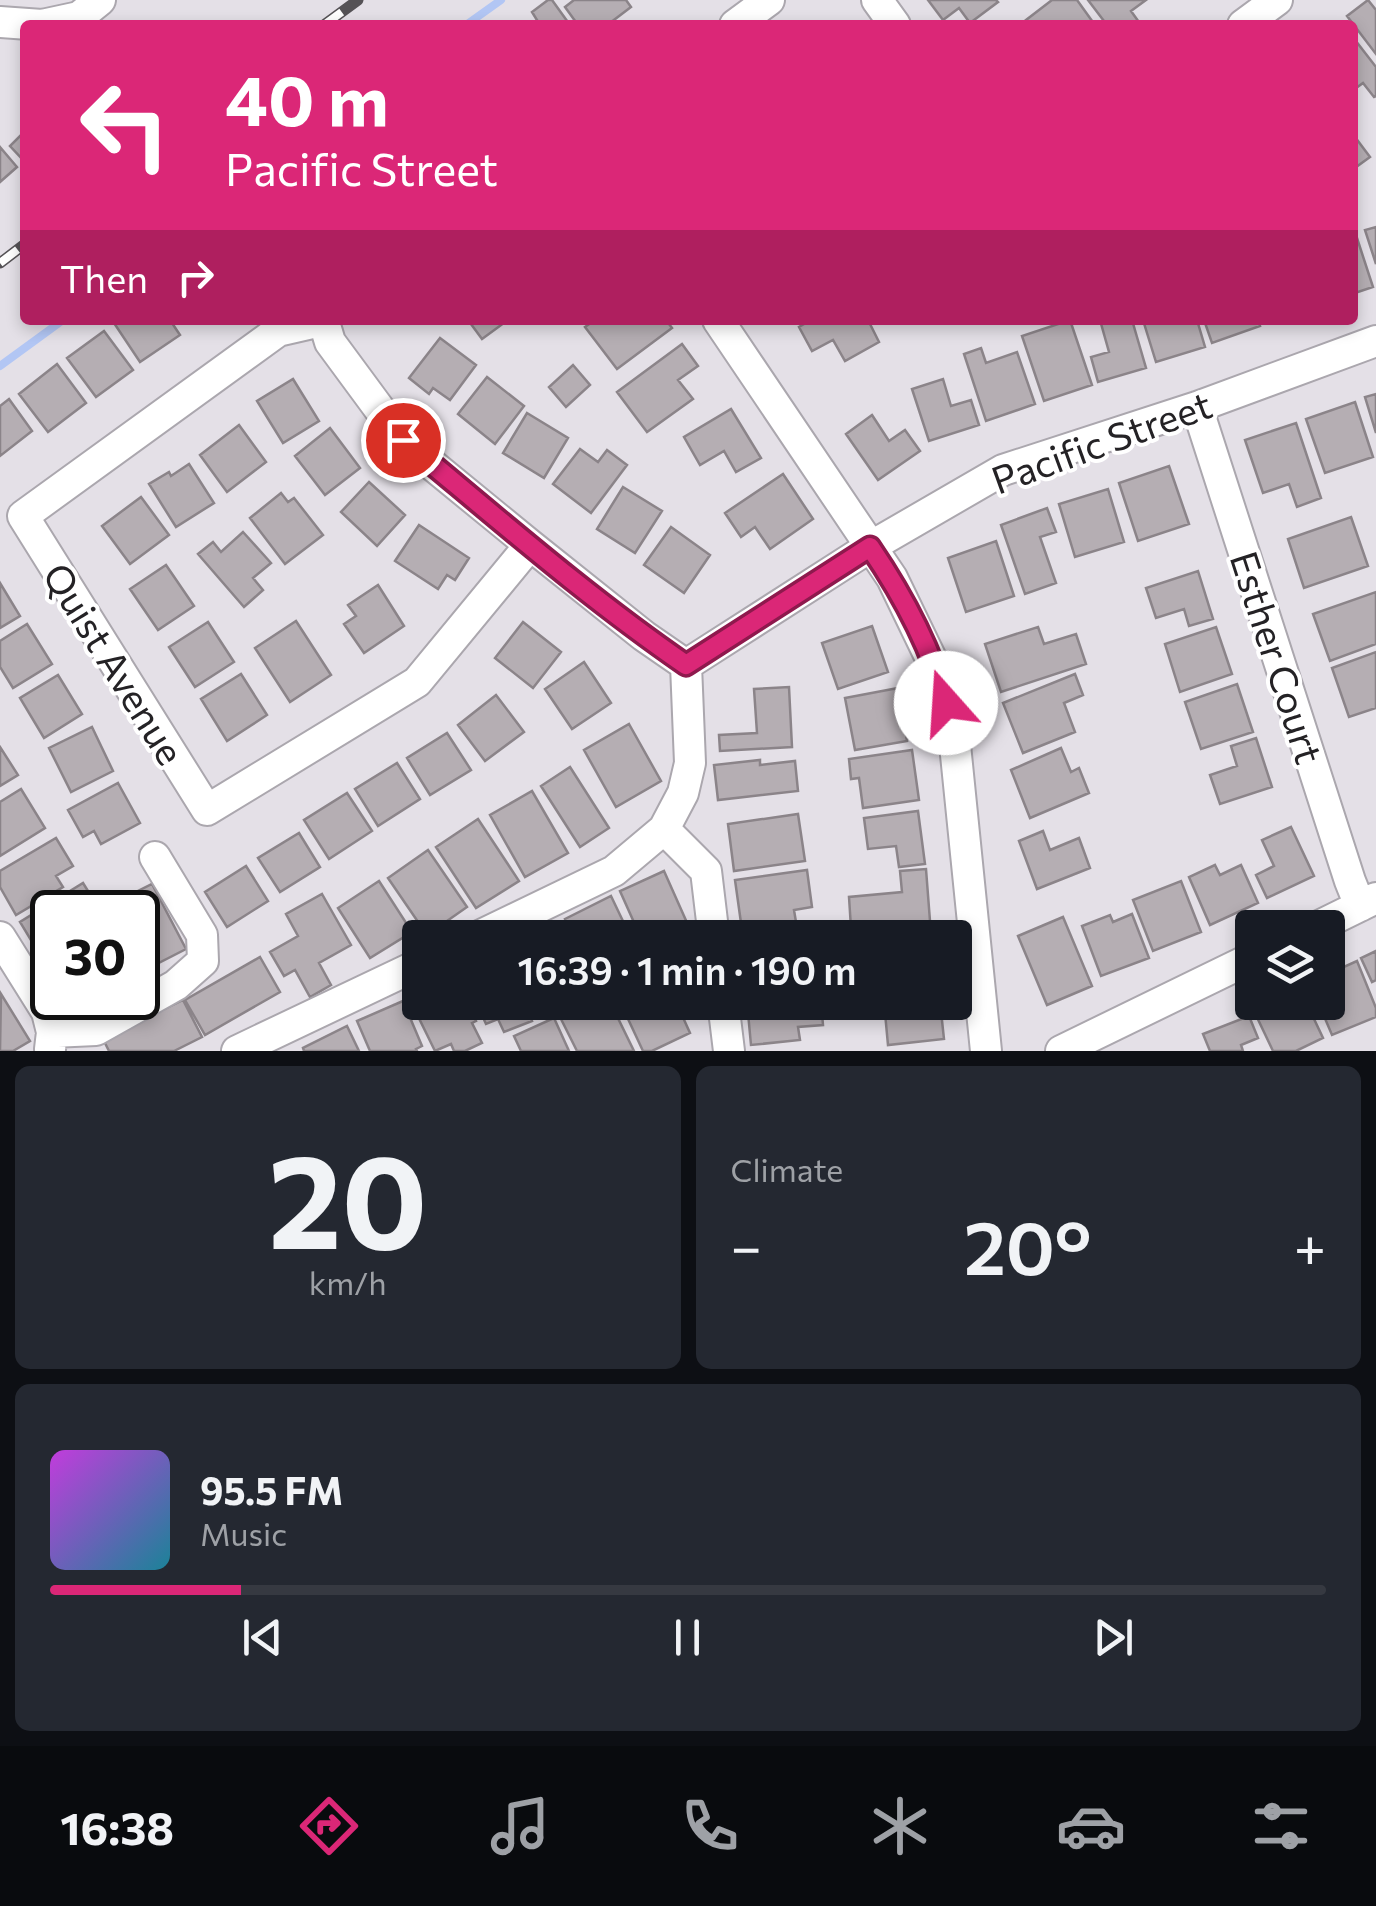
<!DOCTYPE html>
<meta charset="utf-8">
<style>
body{margin:0;font-family:Commissioner,sans-serif;background:#242831;color:#f1f3f6;height:100vh;display:flex;flex-direction:column;font-size:38px;white-space:nowrap}
*{box-sizing:border-box;margin:0}
p{font-size:32px;color:#9ea1a6}
.icon{flex:none;width:55px;height:55px;fill:none;stroke:currentColor;stroke-width:2;stroke-linecap:round;stroke-linejoin:round}
.map{position:relative;height:1051px;overflow:hidden}
.panel{display:flex;flex-direction:column;gap:15px;padding:15px;background:#0d0f14;flex:1}
.panel>*{flex:none}
.guide{position:absolute;left:20px;top:20px;width:1338px;height:305px;border-radius:10px;box-shadow:0 5px 15px #0003;background:#db2777;color:#fff;overflow:hidden}
.controls{position:absolute;left:1235px;top:910px;display:grid;gap:20px}
.controls a{display:grid;place-items:center;width:110px;height:110px;border-radius:10px;background:#171b24;box-shadow:0 5px 15px #0003;font-size:50px}
.speed{position:absolute;left:30px;top:890px;display:flex;gap:20px;font-size:50px;font-weight:700;text-align:center}
.speed>*{display:grid;place-content:center;width:130px;height:130px;border-radius:50%;background:#171b24;box-shadow:0 5px 15px #0003;line-height:1}
.speed .limit{border:5px solid #111;border-radius:15px;background:#fff;color:#111}
.pin{position:absolute;display:grid;place-items:center;width:85px;height:85px;color:#fff;margin:-42px;border:5px solid #fff;border-radius:50%;box-shadow:0 2px 10px #0007}
.me{position:absolute;width:110px;margin:-55px;rotate:341deg;stroke-linejoin:round;filter:drop-shadow(0 0 8px #0008)}
.turn{display:flex;align-items:center;gap:35px;height:210px;padding:0 40px;font-size:45px}
.turn .icon{width:130px;height:130px;stroke-width:2.5}
.turn b{display:block;font-size:70px;line-height:85px}
.then{display:flex;align-items:center;height:95px;padding:0 40px;background:#0003;gap:20px;font-size:38px}
.big{font-size:75px;font-weight:600;line-height:1.1}
.panel .card{flex:1;display:flex;flex-direction:column;justify-content:center;gap:15px;min-width:0;padding:0 35px;border-radius:15px;background:#242831}
.panel .dial{align-items:center;gap:0}
.dial b{font-size:130px;line-height:1}
.song{display:flex;align-items:center;gap:30px}
.cover{width:120px;height:120px;border-radius:15px;background:linear-gradient(135deg,hsl(290 70% 55%),hsl(190 70% 35%))}
.played{height:10px;border-radius:5px;background:linear-gradient(90deg,#db2777 15%,#363941 15%)}
.keys{display:flex;justify-content:space-around;direction:ltr}
.heat{display:flex;justify-content:space-between;align-items:center;font-size:55px;direction:ltr}
.panel .tiles{flex:1;display:grid;gap:15px;grid-template-columns:1fr 1fr}
.card:last-child{grid-column:span 2}
.trip{position:absolute;left:402px;top:920px;width:570px;height:100px;border-radius:10px;background:#171b24;box-shadow:0 5px 15px #0003;font-weight:600;line-height:100px;text-align:center}
.tabs{display:flex;height:160px;justify-content:space-around;align-items:center;background:#090b0e;color:#9ea1a6}
.tabs .icon{width:70px;height:70px}
.tabs .selected{color:#db2777}
.tabs b{font-size:45px;color:#f1f3f6}
.map>svg:first-child{display:block}
.lines{fill:none;stroke-linecap:round;stroke-linejoin:round}
.stream{stroke:#b2c6f4;stroke-width:8}
.building{fill:#b5aeb3;stroke:#8b8489;stroke-width:2.5}
.minor-casing{stroke:#aba7ae;stroke-width:34}
.minor{stroke:#fff;stroke-width:30}
.rail-casing{stroke:#555256;stroke-width:11}
.rail{stroke:#fff;stroke-width:8;stroke-dasharray:22;stroke-linecap:butt}
.route-casing{stroke:#8e194d;stroke-width:25}
.route{stroke:#db2777;stroke-width:18}
.labels{text-anchor:middle;dominant-baseline:central;stroke-width:8;stroke-linejoin:round;paint-order:stroke}
.street-label{font-size:38px;fill:#242225;stroke:#fff}
</style>
<div class="map">
<svg width="1376" height="1051" viewBox="0 0 1376 1051">
<rect width="100%" height="100%" fill="#e4e0e7"/>
<g class="lines">
<!-- stream -->
<path class="stream" d="M466,25L501,0
M0,366L63,320"/>
</g>
<!-- building -->
<path class="building" d="M548,0H552L570,25H540L532,12Z
M574,0H626L631,7L610,23L612,25H578L565,7Z
M928,0H996L998,2L970,23L959,8L943,20Z
M1052,0H1077L1095,25H1030L1026,20Z
M1088,0H1146L1131,11L1141,25H1107Z
M1368,0L1376,10V54L1347,16Z
M1352,36L1376,67V96L1374,97L1363,83L1352,91Z
M25,131V162L10,146Z
M1352,133L1370,157L1352,170Z
M0,147L17,167L0,182Z
M1376,227V264L1365,230Z
M1356,235L1373,287L1352,294V237Z
M112,320H170L180,335L140,362Z
M468,320H508L482,339Z
M595,320H666L672,328L617,369L585,327Z
M811,320H868L879,342L845,361L833,340L812,351L799,327Z
M1070,320L1092,385L1044,401L1022,336Z
M1100,320H1132L1146,368L1098,382L1091,357L1109,352Z
M1143,320H1197L1205,347L1156,362Z
M1204,320H1258L1260,326L1212,343Z
M104,331L133,370L96,397L67,358Z
M440,338L476,365L450,400L433,388L429,394L409,378Z
M682,344L698,366L678,380L693,399L647,432L617,392Z
M981,348L986,363L1017,352L1035,404L986,421L964,354Z
M57,364L86,403L48,432L19,394Z
M573,365L590,385L566,407L549,387Z
M487,377L524,406L495,444L458,414Z
M293,379L319,421L283,443L257,401Z
M943,379L951,406L971,400L979,425L929,441L912,389Z
M1376,394V433L1365,397Z
M9,399L32,431L0,456V406Z
M1355,402L1373,457L1325,473L1306,419Z
M731,409L761,458L736,472L724,451L700,465L684,437Z
M527,413L568,438L544,478L503,453Z
M872,415L889,441L905,430L920,451L878,480L846,434Z
M1296,423L1321,498L1297,507L1289,484L1263,493L1245,440Z
M239,425L266,462L227,492L200,455Z
M330,428L360,468L325,495L295,456Z
M580,449L598,462L607,450L627,465L591,513L553,484Z
M189,464L214,503L176,527L149,484L169,472L171,476Z
M1169,466L1189,524L1138,541L1119,483Z
M783,474L813,519L770,549L755,527L741,537L725,513Z
M369,482L405,515L377,546L341,512Z
M623,487L662,511L635,553L597,529Z
M1108,489L1124,542L1075,557L1059,504Z
M281,493L288,502L294,498L323,535L285,564L250,518Z
M141,497L169,535L130,564L102,526Z
M1047,508L1056,532L1040,537L1056,583L1025,594L1001,525Z
M1351,517L1368,566L1304,588L1288,539Z
M419,525L469,558L455,580L447,575L438,589L395,561Z
M671,527L710,555L684,593L644,565Z
M243,532L271,563L253,578L263,590L244,607L198,554L213,542L221,552Z
M996,541L1014,596L966,612L948,558Z
M166,565L194,606L158,630L130,589Z
M1198,571L1213,619L1189,626L1184,609L1156,618L1146,588Z
M0,583L20,616L0,628Z
M378,585L404,626L364,653L344,624L356,616L348,605Z
M1376,592V644L1330,661L1313,614Z
M296,621L331,675L290,702L255,648Z
M208,622L234,662L195,687L169,647Z
M523,622L561,652L533,688L495,658Z
M27,624L52,664L13,688L0,667V641Z
M872,626L888,672L838,689L822,643Z
M1038,627L1044,644L1076,634L1086,664L1001,692L985,644Z
M1216,627L1232,674L1180,692L1165,644Z
M1376,652V708L1349,717L1332,668Z
M584,662L611,703L572,729L545,689Z
M241,674L267,715L227,741L201,699Z
M1075,674L1083,695L1064,703L1075,732L1023,753L1003,703Z
M58,675L82,714L44,738L20,698Z
M1237,684L1253,732L1201,749L1185,702Z
M789,687L792,747L720,751L719,735L757,733L754,689Z
M898,688L907,741L855,750L845,698Z
M496,695L524,732L485,761L458,725Z
M629,724L661,781L616,807L584,750Z
M92,727L113,771L71,792L49,748Z
M447,733L471,770L430,795L407,758Z
M1256,738L1272,787L1220,804L1210,775L1237,766L1231,746Z
M0,747L18,775L0,786Z
M1061,748L1071,772L1079,768L1089,793L1030,818L1011,770Z
M912,750L919,800L863,808L859,778L851,779L849,759Z
M760,760V765L795,761L798,791L718,800L714,765Z
M397,763L420,799L378,826L355,789Z
M570,767L609,828L580,847L541,786Z
M118,783L140,823L101,844L94,831L83,837L68,810Z
M21,789L45,828L0,856V802Z
M532,791L568,853L525,877L490,815Z
M347,793L372,831L329,859L304,820Z
M918,811L925,864L899,867L896,846L868,849L864,818Z
M798,814L805,861L734,871L728,824Z
M478,819L519,881L476,908L436,847Z
M1291,827L1314,876L1267,898L1256,875L1274,866L1262,840Z
M1043,831L1050,850L1079,838L1090,868L1037,889L1019,841Z
M299,833L320,867L280,892L258,858Z
M56,838L73,866L56,876L63,887L16,915L0,887V871Z
M428,850L467,907L427,935L388,878Z
M1215,865L1220,875L1241,865L1258,903L1210,925L1189,877Z
M246,866L268,901L227,927L205,892Z
M926,869L930,921L851,928L849,897L902,892L900,871Z
M807,870L812,907L794,910L796,922L742,930L735,880Z
M664,871L692,934L684,938H641L620,891Z
M379,881L412,932L370,958L338,908Z
M1181,881L1201,932L1153,951L1133,900Z
M83,883L101,912H52V961L46,965L20,922Z
M152,884L186,949L141,972L138,965V912H116L112,904Z
M322,894L351,945L319,963L331,985L310,997L295,970L284,976L270,952L298,936L286,914Z
M611,896L631,938H574L565,919Z
M1132,914L1149,958L1101,976L1082,926L1110,915L1113,922Z
M1063,917L1092,986L1047,1005L1018,936Z
M562,925L567,938H532Z
M796,930L797,938H744V934Z
M932,930V938H877V937Z
M1376,951V980L1372,982L1361,958Z
M260,957L280,992L205,1035L185,1000Z
M1357,961L1376,1008V1017L1332,1035L1318,1002H1328V974Z
M1,994L30,1041L13,1051H0Z
M420,997V1002H466L476,1021L472,1023L482,1043L465,1051H454L451,1044L435,1051L411,1002Z
M70,998H98L77,1010Z
M183,1000L202,1037L174,1051H109L103,1039Z
M403,1001L422,1046L416,1049L417,1051H370L357,1021Z
M476,1002H524L532,1021L504,1032L498,1019L486,1024Z
M584,1002H594L600,1015L613,1008L634,1051H577L559,1015Z
M624,1002H676L690,1033L652,1051H643L622,1006L625,1005Z
M747,1002H821L823,1025L798,1027L800,1040L751,1045Z
M884,1002H940L944,1039L888,1045Z
M1271,1002H1306L1323,1038L1296,1051H1273L1254,1011Z
M1249,1016L1258,1038L1241,1045L1243,1051H1210L1203,1034Z
M554,1018L569,1051H521L514,1036Z
M347,1026L359,1051H304L303,1048Z"/>
<g class="lines">
<defs>
<path id="minor" d="M877,0L895,25
M0,22L42,25L79,17L100,0
M735,25L769,0
M1243,25L1277,0
M326,320L278,331L23,516L207,810L417,682L530,545
M718,320L892,578L937,671L954,735L986,1051
M324,322L330,342L403,441L530,545L644,636L686,665
M1197,407L1350,881L1360,906
M686,665L870,547L1003,470L1197,407L1376,341
M664,829L706,871L714,938
M1315,928L1376,898
M0,937L47,1012L52,1032L50,1049
M475,938L614,871L664,829L683,793L690,763L686,665
M723,1002L729,1051
M52,1032L96,1030L176,985L203,961L202,935L155,857
M237,1051L420,964
M1061,1051L1252,958"/>
</defs>
<!-- minor casing -->
<use href="#minor" class="minor-casing"/>
<!-- minor -->
<use href="#minor" class="minor"/>
<defs>
<path id="rail" d="M324,25L358,0
M0,263L25,244"/>
</defs>
<!-- rail casing -->
<use href="#rail" class="rail-casing"/>
<!-- rail -->
<use href="#rail" class="rail"/>
</g>
<g class="lines">
<defs>
<path id="route" d="M403,440C496,517 587,597 686,665L870,547C902,594 931,648 946,703"/>
</defs>
<!-- route casing -->
<use href="#route" class="route-casing"/>
<!-- route -->
<use href="#route" class="route"/>
</g>
<g class="labels">
<!-- street labels -->
<g class="street-label">
<text transform="translate(1101 441) rotate(-20)">Pacific Street</text>
<text transform="translate(1278 657) rotate(72)">Esther Court</text>
<text transform="translate(115 663) rotate(58)">Quist Avenue</text>
</g>
</g>
</svg>
<div class="controls">
<a><svg class="icon" aria-label="layers" viewBox="0 0 24 24"><path d="M12 4l9 5-9 5-9-5zM3 14l9 5 9-5"/></svg></a>
</div>
<div class="speed"><div class="limit">30</div></div>
<div class="pin" style="left:403px;top:440px;background:#d93025"><svg class="icon" aria-label="arrive" viewBox="0 0 24 24"><path d="M6 21V4h12l-3 4 3 4H6"/></svg></div>
<svg class="me" style="left:946px;top:703px" viewBox="-20 -20 40 40"><circle r="19" fill="#fff"/><path d="M0-13L10 11 0 6-10 11z" fill="#db2777"/></svg>
<div class="trip">16:39 · 1 min · 190 m</div>
<div class="guide">
<div class="turn"><svg class="icon" aria-label="left" viewBox="0 0 24 24"><path d="M17 20v-9H6M10 6l-5 5 5 5"/></svg><div><b>40 m</b>Pacific Street</div></div>
<div class="then">Then<svg class="icon" aria-label="right" viewBox="0 0 24 24"><path d="M7 20v-9h11M14 6l5 5-5 5"/></svg></div>
</div>
</div>
<section class="panel">
<div class="tiles">
<div class="card dial"><b>20</b><p>km/h</p></div>
<div class="card"><p>Climate</p>
<div class="heat"><a>−</a><b class="big">20°</b><a>+</a></div>
</div>
<div class="card">
<div class="song"><i class="cover"></i><div><b>95.5 FM</b><p>Music</p></div></div>
<div class="played"></div>
<div class="keys"><svg class="icon" aria-label="previous" viewBox="0 0 24 24"><path d="M18 5L8 12l10 7zM5 5v14"/></svg><svg class="icon" aria-label="pause" viewBox="0 0 24 24"><path d="M8 5v14M16 5v14"/></svg><svg class="icon" aria-label="next" viewBox="0 0 24 24"><path d="M6 5l10 7-10 7zM19 5v14"/></svg></div>
</div>
</div>
</section>
<nav class="tabs">
<b>16:38</b>
<svg class="icon selected" aria-label="directions" viewBox="0 0 24 24"><path d="M12 3l9 9-9 9-9-9zM9 14v-3h6M13 9l2 2-2 2"/></svg>
<svg class="icon" aria-label="music" viewBox="0 0 24 24"><path d="M9 18V5l10-2v13"/><circle cx="6" cy="18" r="3"/><circle cx="16" cy="16" r="3"/></svg>
<svg class="icon" aria-label="phone" viewBox="0 0 24 24"><path d="M5 4h4l2 5-3 2q2 4 5 5l2-3 5 2v4C11 20 4 13 5 4z"/></svg>
<svg class="icon" aria-label="climate" viewBox="0 0 24 24"><path d="M12 3v18M4 7l16 10M4 17L20 7"/></svg>
<svg class="icon" aria-label="car" viewBox="0 0 24 24"><path d="M5 17H2v-5l4-1 3-4h7l3 4 3 1v5h-3M9 17h6M6 11h13"/><circle cx="7" cy="17" r="2"/><circle cx="17" cy="17" r="2"/></svg>
<svg class="icon" aria-label="filters" viewBox="0 0 24 24"><path d="M4 7h16M4 17h16"/><circle cx="9" cy="7" r="2"/><circle cx="15" cy="17" r="2"/></svg>
</nav>
